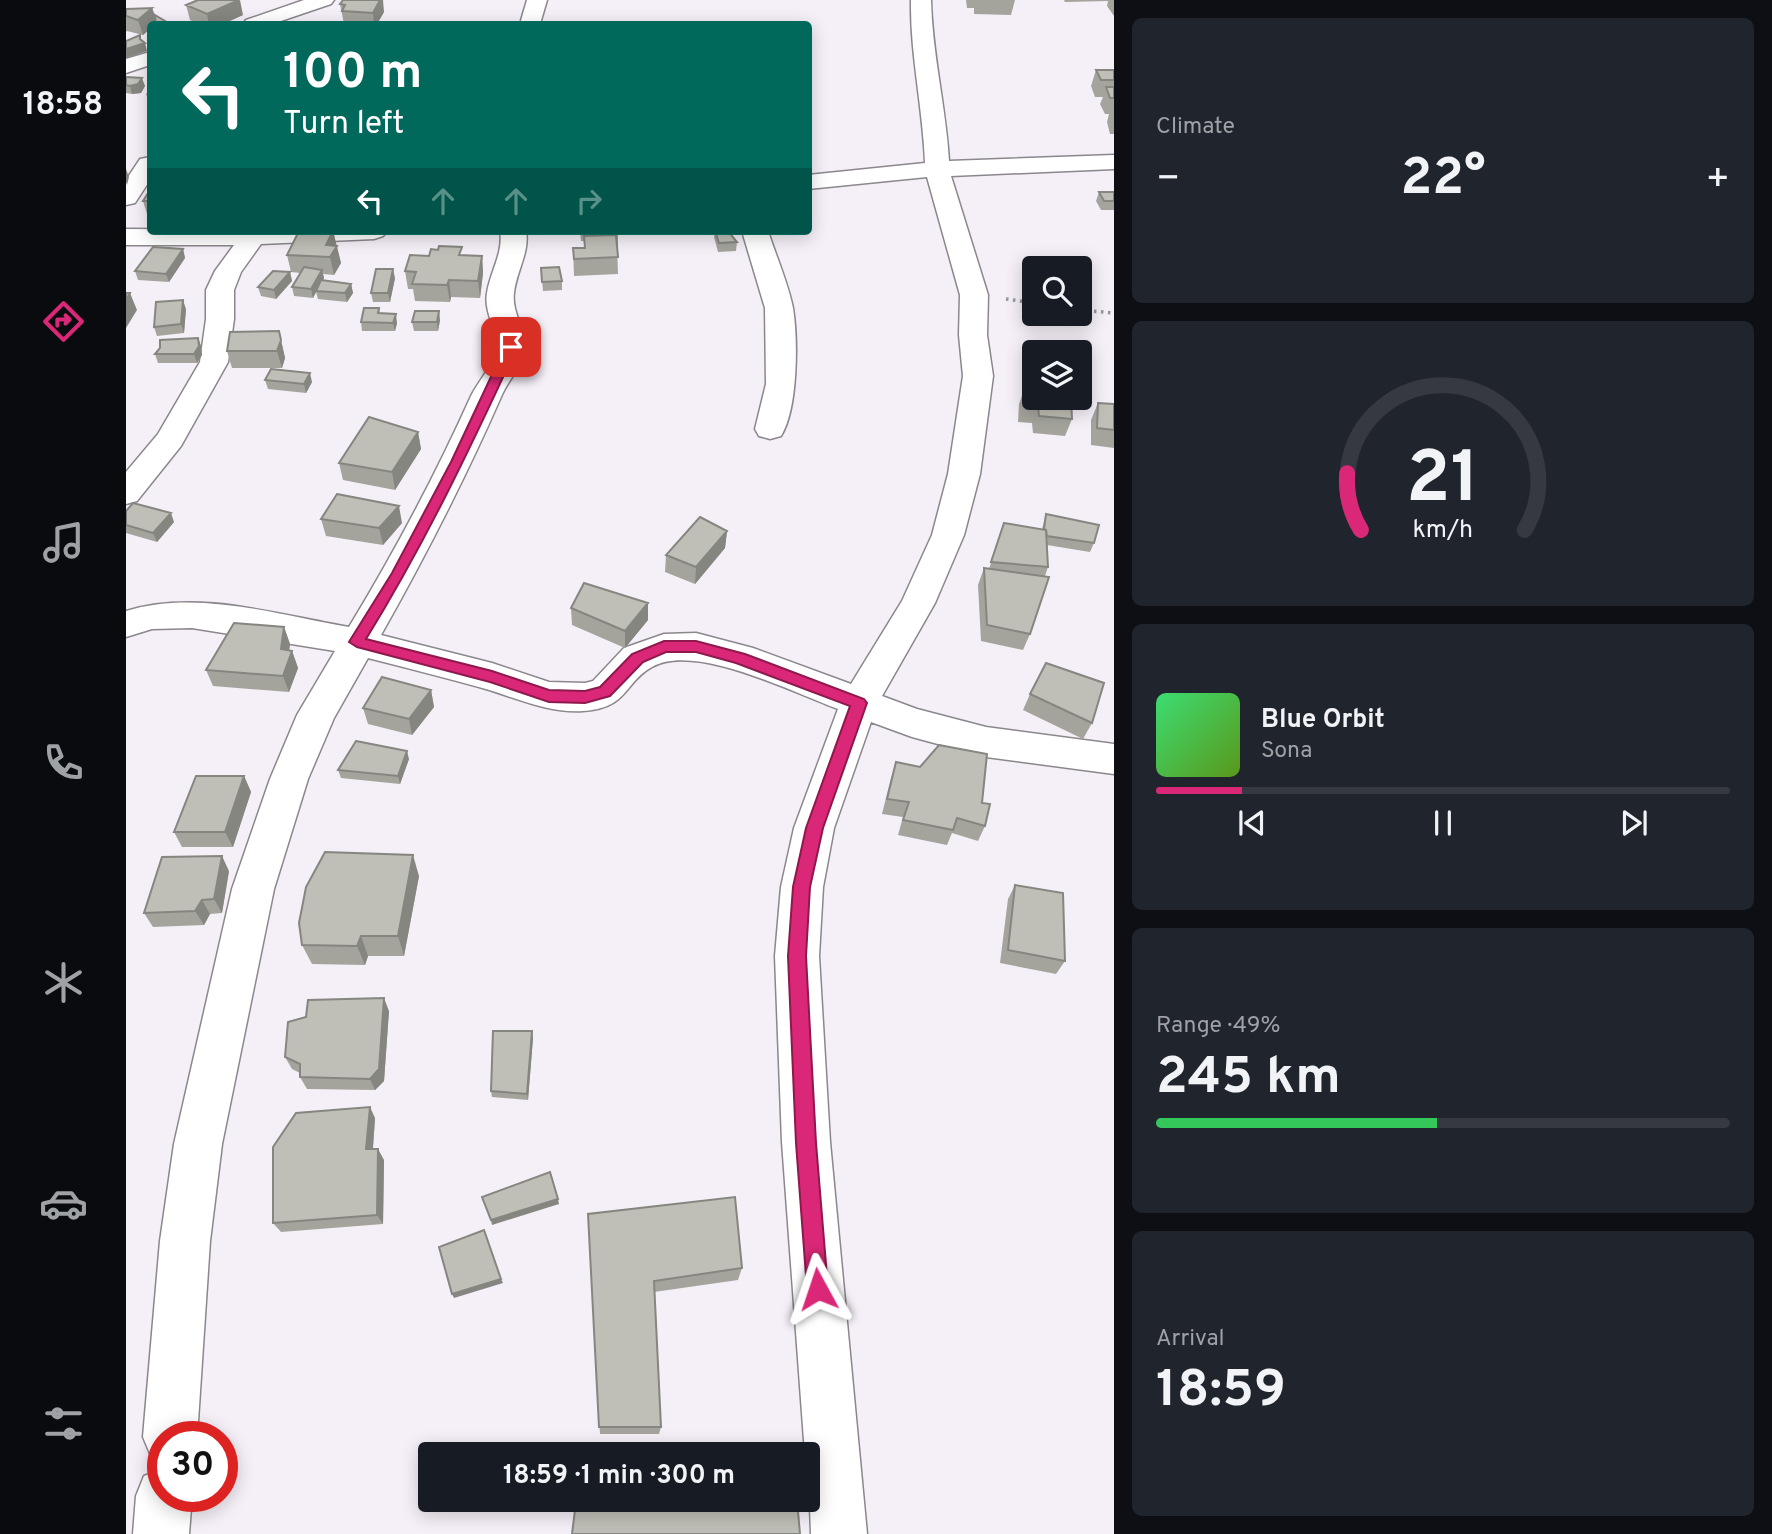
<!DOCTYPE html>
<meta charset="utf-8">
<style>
body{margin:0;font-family:Overpass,sans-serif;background:#20242c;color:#f1f3f6;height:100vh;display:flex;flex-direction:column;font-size:26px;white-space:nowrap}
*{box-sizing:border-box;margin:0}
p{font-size:23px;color:#9ea1a6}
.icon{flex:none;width:38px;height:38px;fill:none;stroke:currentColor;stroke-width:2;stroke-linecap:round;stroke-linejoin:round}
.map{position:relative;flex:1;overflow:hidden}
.panel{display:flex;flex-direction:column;gap:18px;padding:18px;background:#0d0f14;width:658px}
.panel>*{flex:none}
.guide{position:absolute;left:21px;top:21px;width:665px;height:214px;border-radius:7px;box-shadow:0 4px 18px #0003;background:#00695c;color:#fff;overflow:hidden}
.fabs{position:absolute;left:896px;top:256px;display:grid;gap:14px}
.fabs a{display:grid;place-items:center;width:70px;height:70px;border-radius:7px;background:#171b24;box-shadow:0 4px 18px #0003;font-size:35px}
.speed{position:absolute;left:21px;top:1421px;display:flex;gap:14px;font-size:35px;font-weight:700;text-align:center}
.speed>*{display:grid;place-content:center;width:91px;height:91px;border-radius:50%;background:#171b24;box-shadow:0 4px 18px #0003;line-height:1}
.speed .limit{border:10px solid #d22;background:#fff;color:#111}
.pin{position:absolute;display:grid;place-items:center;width:60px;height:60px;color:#fff;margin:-30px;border-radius:14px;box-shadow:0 4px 10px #0006}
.me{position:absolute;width:77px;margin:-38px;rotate:355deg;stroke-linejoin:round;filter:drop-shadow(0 0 5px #0008)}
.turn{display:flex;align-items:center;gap:24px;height:147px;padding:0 21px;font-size:32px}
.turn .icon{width:91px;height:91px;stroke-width:2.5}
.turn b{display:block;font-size:49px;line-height:60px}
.lanes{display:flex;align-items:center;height:66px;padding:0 21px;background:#0003;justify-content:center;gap:35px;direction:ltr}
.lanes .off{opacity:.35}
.big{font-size:52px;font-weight:700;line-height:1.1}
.panel .widget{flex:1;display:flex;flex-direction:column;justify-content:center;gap:10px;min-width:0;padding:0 24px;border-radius:10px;background:#20242c}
.panel .dial{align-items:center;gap:0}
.dial svg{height:182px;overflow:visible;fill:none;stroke:#363941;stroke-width:7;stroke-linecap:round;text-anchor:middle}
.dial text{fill:#f1f3f6;stroke:none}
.song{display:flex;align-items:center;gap:21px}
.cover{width:84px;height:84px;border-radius:10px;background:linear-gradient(135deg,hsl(140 70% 55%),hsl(90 70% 35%))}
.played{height:7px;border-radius:4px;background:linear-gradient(90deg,#db2777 15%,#363941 15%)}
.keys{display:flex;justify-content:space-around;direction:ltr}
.heat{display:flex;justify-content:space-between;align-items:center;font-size:38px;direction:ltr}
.charge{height:10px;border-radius:5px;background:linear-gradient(90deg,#34c759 49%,#363941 0)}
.trip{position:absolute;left:292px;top:1442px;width:402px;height:70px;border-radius:7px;background:#171b24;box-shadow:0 4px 18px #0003;font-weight:700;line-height:70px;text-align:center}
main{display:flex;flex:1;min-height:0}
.dock{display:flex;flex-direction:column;width:126px;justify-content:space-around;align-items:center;background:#090b0e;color:#9ea1a6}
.dock .icon{width:49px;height:49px}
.dock .current{color:#db2777}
.dock b{font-size:32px;color:#f1f3f6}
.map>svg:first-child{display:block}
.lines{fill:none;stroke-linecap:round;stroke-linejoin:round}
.minor-casing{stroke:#8b878d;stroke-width:3}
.path{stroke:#99959b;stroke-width:3.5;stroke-dasharray:2.5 4.5;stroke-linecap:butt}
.minor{fill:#fff;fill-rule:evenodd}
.wall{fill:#a4a49d}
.shaded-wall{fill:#868680}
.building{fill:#bfbfb7;stroke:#868680;stroke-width:2}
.route{fill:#db2777;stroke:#8e194d;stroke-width:2}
</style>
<main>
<nav class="dock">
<b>18:58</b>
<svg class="icon current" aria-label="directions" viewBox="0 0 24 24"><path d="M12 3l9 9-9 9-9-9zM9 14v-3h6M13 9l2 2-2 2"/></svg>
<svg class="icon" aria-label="music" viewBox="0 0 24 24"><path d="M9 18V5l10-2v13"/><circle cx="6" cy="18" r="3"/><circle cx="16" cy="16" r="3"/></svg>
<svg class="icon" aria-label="phone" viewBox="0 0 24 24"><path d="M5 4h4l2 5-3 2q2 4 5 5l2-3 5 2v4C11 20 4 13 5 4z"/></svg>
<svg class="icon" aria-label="climate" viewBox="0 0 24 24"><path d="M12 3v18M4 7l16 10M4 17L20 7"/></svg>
<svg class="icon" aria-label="car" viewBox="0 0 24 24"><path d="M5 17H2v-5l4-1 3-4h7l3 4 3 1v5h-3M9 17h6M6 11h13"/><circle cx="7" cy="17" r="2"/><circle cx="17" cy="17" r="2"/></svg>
<svg class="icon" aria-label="filters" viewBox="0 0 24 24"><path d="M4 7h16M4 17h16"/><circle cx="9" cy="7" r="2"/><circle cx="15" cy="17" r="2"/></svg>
</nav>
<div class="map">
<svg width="988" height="1534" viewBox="0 0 988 1534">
<rect width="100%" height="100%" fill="#f5eff7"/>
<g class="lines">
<defs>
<path id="minor" d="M178,0H208L205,4L146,24H117L120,20Z
M401,0H421L414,24H394Z
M785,0H805C806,54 820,107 823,161L988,155V169L825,176L862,295L861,335L867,376L854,474L838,535L809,603L756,696L791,709L860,727L988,744V774L860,757L786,737L745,722L708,828L697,887L693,956L704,1142L741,1534H685L682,1454H679L656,1142L649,956L655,887L668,828L712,709C668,693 568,642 526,667C497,683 503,708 457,711C422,713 393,699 360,689C321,678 281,668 242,658L208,718L182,779L148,889L96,1144L84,1241L71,1437H37V1461L25,1456L17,1437L34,1241L48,1144L106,889L144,779L171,715L209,651L66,628L26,629L0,637V611C71,589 152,615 223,627C268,553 309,476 345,396C352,382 364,369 369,355C375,336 357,313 361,293C364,272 378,252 374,231H400C404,252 390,272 388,293C385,314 404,336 398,355C393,370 381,382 375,397C339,479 299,557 255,635L366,663L423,682L459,683L467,681L498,648L538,634L570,633L627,648L725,684L776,601L806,535L822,474L837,376L833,335L834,295L801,177L682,189V175L799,163C797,108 784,54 785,0Z
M24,52V65L0,73V59Z
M24,157V180L9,203L0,205V180L14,159Z
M0,229L261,231L257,236L248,239L135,244L115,272L108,290V319L102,362L55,446L11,501L0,504V472L32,434L74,362L80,319V290L89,271L108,245H0Z
M616,231H642C650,256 662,283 667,308C672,340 672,409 655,436L644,439L633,436L629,429L640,384L639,308Z
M37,1469V1496H66L63,1534H7L10,1496L18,1476Z"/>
</defs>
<!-- minor casing -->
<use href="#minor" class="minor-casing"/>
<!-- path -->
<path class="path" d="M880,299L908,303
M954,310L988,313"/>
<!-- minor -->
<use href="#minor" class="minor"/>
</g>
<!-- wall -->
<path class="wall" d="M840,0H889L885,15L848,14V8H841Z
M938,0H988V16L981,6L982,1L939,2Z
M214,4L258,12L251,24H218Z
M60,5L117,15L97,24H73L64,20Z
M26,8L29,15L24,24V29L17,35L1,31L0,32V9Z
M970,70H988V134H984L981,122L983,114H979L974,104L977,97H969L965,86Z
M0,77L19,86L15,93L6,94L0,93Z
M24,89V102H23L20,94Z
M24,190V218L22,217L17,201Z
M973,192H988V210H975L970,201Z
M207,231L215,263L208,275L197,274L198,278L197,281L225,284L227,293L221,302L192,299L190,292L187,298L168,296L166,287L175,273L165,272L161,255Z
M454,231H492V245H491L492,274L448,276L447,248H458V241H455Z
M589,231H602L611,242L610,251L592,252L588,237Z
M57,249L59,258L43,282L12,280L9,271Z
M337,255L356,256L357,273L354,298L325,297L324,302L289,301L287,289H282L279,271Z
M415,268L436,281V290L417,291Z
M164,272L166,281L150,299L135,296L132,287Z
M269,278L264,302H247L245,293Z
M253,308L254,313L271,323L269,331H236L235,322Z
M60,309L58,333L31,336L28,327Z
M314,320L312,331H288L286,322Z
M153,331L159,358L156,368H106L101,351Z
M72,338L75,346L76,355L71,363H32L29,354Z
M139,380L186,382L180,393L142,389Z
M899,387L946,419L939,436L907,433L906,423L892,422L893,404Z
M972,403L988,404V448L965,445V420Z
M292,432L295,449L269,490L217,480L213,463Z
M0,511L48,522L31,542L0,533Z
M920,514L968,543L964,552L921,545L922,567L919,576L904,634L897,650L855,641L852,585L858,568L863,569L878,523L916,529Z
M195,519L276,523L257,545L200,536Z
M601,531L599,548L569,584L539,572L540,555Z
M522,603V620L499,648L446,625L445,608Z
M158,627L164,644L163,651H166L172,668L163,692L87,686L80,670Z
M305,690L308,707L286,735L242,724L237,708Z
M904,694L966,723L957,739L897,710Z
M283,759L274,784L215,778L212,770Z
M770,762L856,803L859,826L852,841L826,833L821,845L772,835L777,817L756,814L765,778Z
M118,776L125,792L107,847H56L48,832Z
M103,871L96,913L84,914L78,925L27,927L18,913Z
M293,876L278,956H242L239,965L186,964L176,945Z
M889,885L939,961L930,974L874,963L882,899Z
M263,1011L258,1081L249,1090L181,1089L174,1077V1073L166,1069L159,1057Z
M407,1038L402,1100L366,1097L365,1091Z
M249,1118L247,1149L258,1160L257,1224L155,1232L147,1223Z
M462,1214L616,1268L612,1280L528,1292L535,1427L533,1434H474Z"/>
<!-- shaded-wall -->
<path class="shaded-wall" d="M114,0L117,15L97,24H83L81,14Z
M254,0H257L258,12L251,24H248L247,13Z
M26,8L31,23L30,24H24V29L17,35L12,20Z
M14,35L16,43H19L21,51L0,58V49L14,39Z
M16,78L19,86L15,93L6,94L4,86Z
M0,169L3,177L1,185L0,182Z
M207,231L215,263L208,275L204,257L200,245Z
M57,249L59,258L43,282L40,274Z
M356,256L357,273L354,298L352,281Z
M267,269L269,278L264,302L262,293Z
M196,270L198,278L191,291H190V292L187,298L185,289Z
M164,272L166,281L150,299L148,290Z
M323,280L325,297L324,302L321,285Z
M225,284L227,293L221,302L219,293Z
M4,293L11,310L0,328V300Z
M57,300L60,309L58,333L55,324Z
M313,311L314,320L312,331L311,322Z
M270,314L271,323L269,331L267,323Z
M153,331L159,358L156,368L151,351Z
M72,338L75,346L76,355L71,363L68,354Z
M184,373L186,382L180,393L178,384Z
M292,432L295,449L269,490L266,472Z
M273,506L276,523L257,545L253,528Z
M45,513L48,522L31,542L27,533Z
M601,531L599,548L569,584L570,567Z
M522,603V620L499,648V631Z
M158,627L164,644L161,665L155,649Z
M166,651L172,668L163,692L157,676Z
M305,690L308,707L286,735L283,719Z
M281,751L283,759L274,784L272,776Z
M118,776L125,792L107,847L99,832Z
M287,855L293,876L278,956L272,936Z
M96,856L103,871L96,913L88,899Z
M76,900L84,914L78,925L69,911Z
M235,936L242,956L239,965L231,946Z
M258,998L263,1011L258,1081L249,1090L244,1079Z
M406,1031L407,1038L402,1100L401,1094Z
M244,1107L249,1118L246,1160L240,1149Z
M252,1149L258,1160L257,1224L251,1215Z
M432,1199L433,1204L366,1225L365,1220Z
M375,1279L377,1283L328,1298L326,1294Z"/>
<!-- building -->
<path class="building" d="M72,0H113L81,14L60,5Z
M217,0H254L247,13L216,11L219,5L214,4Z
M26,8L12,20L0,16V9Z
M29,15L44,24H30Z
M14,35V39L19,43L0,49V41Z
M970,70H988V80H975Z
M0,77L16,78L12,84L4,86L0,85Z
M980,87H988V98H984Z
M24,190V201H17Z
M973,192H988V201H978Z
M173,231H207L200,245L211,246L204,257L161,255Z
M589,231H602L611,242L593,243Z
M490,235L492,257L448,259L447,248H459L458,236Z
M313,246L336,247L333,255L356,256L352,281L323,280L321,285L286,284L290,272L279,271L284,255L303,256L305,249L312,250Z
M27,247L57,249L40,274L9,271Z
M178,267L196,270L185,289L166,287Z
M433,267L436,281L416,282L415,268Z
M250,269H267L262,293H245Z
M147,271L164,272L148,290L132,287Z
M195,280L225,284L219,293L190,291Z
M0,293H4L0,300Z
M57,300L55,324L28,327L30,302Z
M238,308H253L252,313L270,314L267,323L235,322Z
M289,311H313L311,322H286Z
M153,331L155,340L151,351H101L104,332Z
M72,338L73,346L68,354H29L34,348V340Z
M145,369L184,373L178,384L139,380Z
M899,387L908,389V397H945L946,419L913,416L912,406L898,404Z
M972,403L988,404V430L971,428Z
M243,417L292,432L266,472L213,463Z
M211,494L273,506L253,528L195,519Z
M7,503L45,513L27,533L0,525V511Z
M920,514L973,525L968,543L921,536L920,530L918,529Z
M574,517L601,531L570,567L540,555Z
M878,523L920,530L922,567L865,562Z
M858,568L923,577L904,634L861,625Z
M458,583L522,603L499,631L445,608Z
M108,623L158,627L155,649L166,651L157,676L80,670Z
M920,663L978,683L966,723L904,694Z
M256,677L305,690L283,719L237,708Z
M230,741L281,751L272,776L212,770Z
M813,745L861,754L856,803L864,804L859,826L831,818L827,830L777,820L783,802L761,799L770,762L794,767Z
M70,776H118L99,832H48Z
M199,852L287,855L272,936H235L231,946L176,945L173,923L180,887Z
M96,856L88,899L76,900L69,911L18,913L36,857Z
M889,885L937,893L939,961L882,950Z
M258,998L253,1069L244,1079L174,1077V1064L159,1057L162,1022L180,1017L182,1000Z
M367,1031H406L401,1094L365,1091Z
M244,1107L240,1149H252L251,1215L147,1223V1147L170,1113Z
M424,1172L432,1199L365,1220L356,1197Z
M609,1197L616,1268L528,1281L535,1427H473L462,1214Z
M358,1230L375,1279L326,1294L313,1247Z
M467,1500H671L674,1534H446L450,1502Z"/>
<!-- route -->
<path class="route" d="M385,343L391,347C345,447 298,545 240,639L366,671L423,690L459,691L474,687L506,654L538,641H570L619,654L738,699L741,703L697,828L684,887L680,956L690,1143L702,1289L699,1296L692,1299L684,1296L681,1289L670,1143L662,956L667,887L680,828L724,706L610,663L570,652H540L517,662L484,696L459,703L423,702L364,682L231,647L223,642L266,573L325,462L379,347Z"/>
</svg>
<div class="fabs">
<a><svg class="icon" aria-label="search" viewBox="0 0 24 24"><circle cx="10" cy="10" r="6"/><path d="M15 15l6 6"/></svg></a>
<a><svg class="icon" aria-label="layers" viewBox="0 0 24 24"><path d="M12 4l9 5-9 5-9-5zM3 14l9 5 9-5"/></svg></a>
</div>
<div class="speed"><div class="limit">30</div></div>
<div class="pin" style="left:385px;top:347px;background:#d93025"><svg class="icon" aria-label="arrive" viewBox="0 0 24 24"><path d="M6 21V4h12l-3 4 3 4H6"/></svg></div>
<svg class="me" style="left:692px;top:1289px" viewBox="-20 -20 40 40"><path d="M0-17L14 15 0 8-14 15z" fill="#db2777" stroke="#fff" stroke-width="4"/></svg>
<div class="trip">18:59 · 1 min · 300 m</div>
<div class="guide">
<div class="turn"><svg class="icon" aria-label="left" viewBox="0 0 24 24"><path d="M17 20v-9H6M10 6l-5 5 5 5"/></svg><div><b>100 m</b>Turn left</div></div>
<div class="lanes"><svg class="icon" aria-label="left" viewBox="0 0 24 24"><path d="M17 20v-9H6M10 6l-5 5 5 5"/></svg><svg class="icon off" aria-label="ahead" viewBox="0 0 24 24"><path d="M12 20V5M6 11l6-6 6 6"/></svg><svg class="icon off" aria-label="ahead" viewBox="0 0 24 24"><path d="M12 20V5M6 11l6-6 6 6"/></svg><svg class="icon off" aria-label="right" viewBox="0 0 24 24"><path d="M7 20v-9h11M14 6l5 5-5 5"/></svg></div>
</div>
</div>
<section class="panel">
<div class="widget"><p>Climate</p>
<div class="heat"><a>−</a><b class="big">22°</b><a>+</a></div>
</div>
<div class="widget dial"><svg viewBox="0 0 100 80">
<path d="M14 69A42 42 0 1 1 86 69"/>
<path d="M14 69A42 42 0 0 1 8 44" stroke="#db2777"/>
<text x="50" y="56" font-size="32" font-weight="700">21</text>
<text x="50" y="72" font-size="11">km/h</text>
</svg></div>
<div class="widget">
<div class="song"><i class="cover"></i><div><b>Blue Orbit</b><p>Sona</p></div></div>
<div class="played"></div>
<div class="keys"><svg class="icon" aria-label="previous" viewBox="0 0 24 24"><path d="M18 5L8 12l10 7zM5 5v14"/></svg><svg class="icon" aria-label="pause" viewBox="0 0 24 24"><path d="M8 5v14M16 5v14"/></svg><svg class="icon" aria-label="next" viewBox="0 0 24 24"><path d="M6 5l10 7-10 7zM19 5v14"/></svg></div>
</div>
<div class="widget"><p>Range · 49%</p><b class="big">245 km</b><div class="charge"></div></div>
<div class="widget"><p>Arrival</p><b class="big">18:59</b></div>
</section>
</main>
